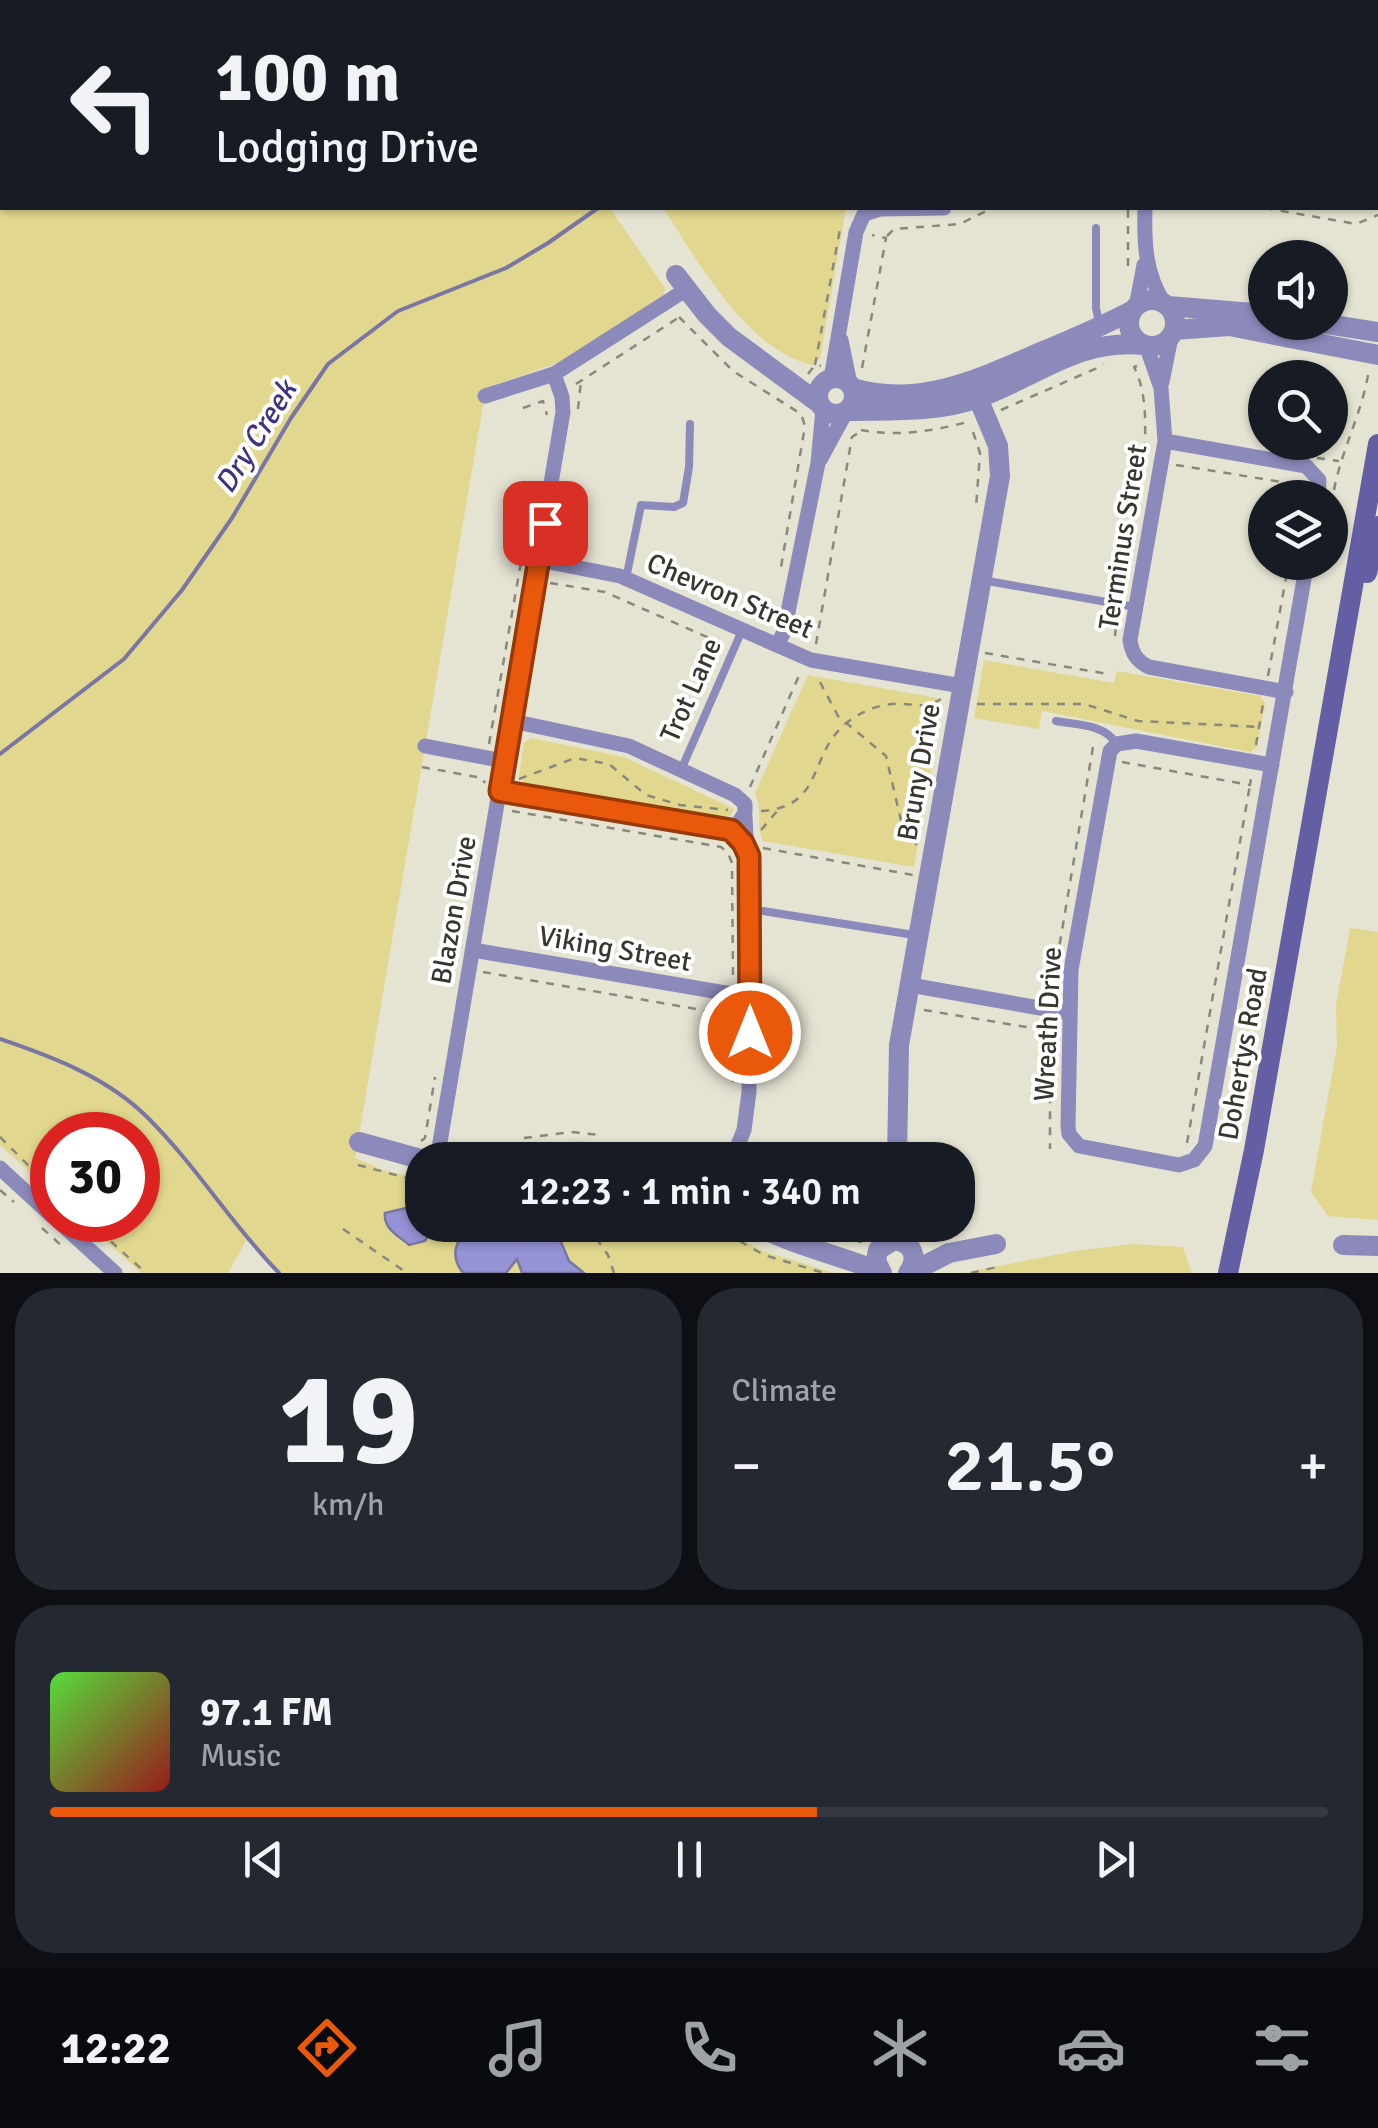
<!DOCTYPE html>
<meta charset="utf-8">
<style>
body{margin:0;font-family:Signika,sans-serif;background:#242831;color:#f1f3f6;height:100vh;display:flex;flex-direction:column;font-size:38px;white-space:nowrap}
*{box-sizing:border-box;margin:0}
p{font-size:32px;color:#9ea1a6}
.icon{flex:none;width:55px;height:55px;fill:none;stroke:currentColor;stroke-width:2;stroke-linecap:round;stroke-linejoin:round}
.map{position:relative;height:1273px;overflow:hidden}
.details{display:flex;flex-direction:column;gap:15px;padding:15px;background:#0d0f14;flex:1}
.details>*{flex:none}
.top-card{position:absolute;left:0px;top:0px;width:1380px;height:210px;box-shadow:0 2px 8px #0004;background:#171b24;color:#f1f3f6;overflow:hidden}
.tools{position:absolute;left:1248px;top:240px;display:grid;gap:20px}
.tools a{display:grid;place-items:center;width:100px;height:100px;border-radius:50%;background:#171b24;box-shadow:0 2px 8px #0004;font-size:50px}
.speed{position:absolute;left:30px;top:1112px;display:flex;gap:20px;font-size:50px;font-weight:700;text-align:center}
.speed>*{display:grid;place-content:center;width:130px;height:130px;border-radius:50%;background:#171b24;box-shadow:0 2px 8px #0004;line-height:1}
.speed .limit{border:15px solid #d22;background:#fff;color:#111}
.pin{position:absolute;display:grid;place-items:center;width:85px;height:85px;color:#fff;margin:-42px;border-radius:20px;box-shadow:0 5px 15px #0006}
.me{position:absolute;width:110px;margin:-55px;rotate:0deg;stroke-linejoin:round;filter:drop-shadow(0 0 8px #0008)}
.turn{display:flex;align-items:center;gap:35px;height:210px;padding:0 50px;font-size:45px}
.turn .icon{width:130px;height:130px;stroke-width:2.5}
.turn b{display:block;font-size:70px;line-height:85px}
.big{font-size:75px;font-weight:600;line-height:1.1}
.details .card{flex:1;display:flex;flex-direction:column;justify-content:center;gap:15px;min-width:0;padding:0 35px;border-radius:40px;background:#242831}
.details .dial{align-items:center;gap:0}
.dial b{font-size:130px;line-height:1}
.song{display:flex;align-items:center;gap:30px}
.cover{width:120px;height:120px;border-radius:15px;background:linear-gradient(135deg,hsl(110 70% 55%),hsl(0 70% 35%))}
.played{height:10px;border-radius:5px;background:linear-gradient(90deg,#ea580c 60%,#363941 60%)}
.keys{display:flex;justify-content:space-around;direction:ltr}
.heat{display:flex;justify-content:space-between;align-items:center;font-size:55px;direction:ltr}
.details .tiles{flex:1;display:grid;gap:15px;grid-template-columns:1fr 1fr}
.card:last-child{grid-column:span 2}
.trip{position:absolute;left:405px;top:1142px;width:570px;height:100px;border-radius:40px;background:#171b24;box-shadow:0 2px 8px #0004;font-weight:600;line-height:100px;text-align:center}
.tabs{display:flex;height:160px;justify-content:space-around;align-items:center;background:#090b0e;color:#9ea1a6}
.tabs .icon{width:70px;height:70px}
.tabs .on{color:#ea580c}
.tabs b{font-size:45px;color:#f1f3f6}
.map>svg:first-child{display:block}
.green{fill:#e1d78f}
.water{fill:#9592d5;stroke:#7976a3;stroke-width:2.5}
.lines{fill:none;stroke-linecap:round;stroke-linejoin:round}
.stream{stroke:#7976a3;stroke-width:4}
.path{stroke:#89887c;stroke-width:2.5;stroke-dasharray:8 8;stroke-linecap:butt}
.service{stroke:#8c8aba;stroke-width:8}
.minor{stroke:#8c8aba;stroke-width:15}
.tertiary{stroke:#8c8aba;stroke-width:20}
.secondary{stroke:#645fa4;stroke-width:20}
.route-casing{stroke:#983908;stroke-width:25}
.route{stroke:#ea580c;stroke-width:18}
.labels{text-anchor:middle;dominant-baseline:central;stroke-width:8;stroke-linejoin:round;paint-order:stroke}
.street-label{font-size:28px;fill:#37362f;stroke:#fff}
.water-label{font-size:30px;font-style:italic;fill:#3f3381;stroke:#fff}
</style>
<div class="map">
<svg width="1378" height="1273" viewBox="0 0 1378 1273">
<rect width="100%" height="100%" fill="#e5e3d2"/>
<!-- green -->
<path class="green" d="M0,0H1136L1137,2H2V208H610L662,284L665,288L663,297L566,360L486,388L355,1158L386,1171L422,1179V1225H718L763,1251L834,1273H279L247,1239L228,1273H141L83,1220H138V1135H52V1192L0,1145Z
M663,208H846L820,359L812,365C744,348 698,260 663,208Z
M984,660L1114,683L1117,671L1260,696L1265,703L1257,747L1250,752L1042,711L1039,729L974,718Z
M808,675L937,698L942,706L914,867L763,841C755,823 763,809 755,793Z
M531,738L624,757L734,809L731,815L726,817L524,783L519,776L524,743Z
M1350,928L1378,932V1220L1328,1216L1311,1192L1337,1046L1336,1005Z
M1131,1244L1183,1247L1192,1273H963L1075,1251Z"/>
<!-- water -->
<path class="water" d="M415,1206L422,1213V1225H429L431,1231L425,1241L409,1245C399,1236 383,1229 385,1213Z
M469,1225H554L569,1261L584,1273H522L517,1259L506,1273H463C449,1255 456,1242 469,1225Z"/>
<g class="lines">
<!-- stream -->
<path class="stream" d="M1008,2L1009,0
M1055,2L1080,0
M0,754L124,659L182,590L232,518L291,418L328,364L398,311L506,268L548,243L598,208
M0,1039C53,1057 109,1078 149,1119C197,1167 232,1225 279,1273"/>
<!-- path -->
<path class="path" d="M1378,53V50
M1265,208L1356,224L1378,215
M887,236L894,229L960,224L992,208
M1128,266V208
M679,317L733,371L801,414L805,426L780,573
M815,365L840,229
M862,368L886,238L872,235
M808,374L815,365L821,366
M576,384L678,318
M523,408L543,401L547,415
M578,409L581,381
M1001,410L1104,365
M861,430C896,437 935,431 971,421
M973,432L980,453L976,508
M1317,458L1339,461
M1176,465L1301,485
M1334,490C1342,448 1363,411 1369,369
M1300,498L1303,484
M1330,514L1332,503
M550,583L605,592L725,645
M1120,592C1130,533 1162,421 1134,367L1137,366
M1115,636L1117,614
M816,644L852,437L861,431
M985,653L1108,674
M1268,676L1289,562
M820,682L838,716L886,756L903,829L917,845
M977,704H1084L1138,721L1261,727
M489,744L529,517
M1256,745L1263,704
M1122,762L1250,785L1251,778
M422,767L482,778L485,783
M519,779L575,758L609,764L646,795L680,805L728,810
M750,787L801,671
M512,811L721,847L728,853L732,863L733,977
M761,811C824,807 808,757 844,725C859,712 882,702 903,704C918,705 927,708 941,699
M761,830L778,810
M763,848L913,875
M1057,960L1094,741
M483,972L731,1015
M1051,995L1055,968
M733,1010V1082
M924,1010L1050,1031V1149
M0,1137L52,1189
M524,1138L571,1132L601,1135
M421,1141L425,1138L435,1077
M1187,1143L1250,785
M648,1146L683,1160
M455,1148L502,1143
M750,1160L756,1142
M358,1165L422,1182
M0,1190L14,1202
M87,1220L146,1273
M587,1225L608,1255L614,1273
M712,1225L764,1255L824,1273
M42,1228L62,1246
M343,1229L407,1273
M826,1234L862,1242
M971,1273L997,1267"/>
<!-- service -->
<path class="service" d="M1096,228V308L1099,323
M626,579L641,505L674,507L683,503L689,467L690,424
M982,580L1135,607
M1056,721C1078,725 1104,724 1117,744
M681,770L743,628
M750,909L914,935"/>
<!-- minor -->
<path class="minor" d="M1298,2L1306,0
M1378,163V160
M1145,208C1144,243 1145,273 1164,303
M1136,307L1144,265
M841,340L850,384
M1146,345L1161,388L1165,441L1130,640C1132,654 1137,661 1149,667L1286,692
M831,379L856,232L864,214L880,209L944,208
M1162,382L1171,337
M485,396L554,374L687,289
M1165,441L1306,466L1319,480L1318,498
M820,460L846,412
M539,560L620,576L811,660L962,686
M778,643L784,632L818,463L823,409
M425,746L504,761
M1272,765L1136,741L1117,744L1110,751L1071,970L1068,1126L1069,1134L1079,1146L1179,1165L1194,1160L1205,1146L1307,562
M500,791L724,830L735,828L745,813V804L735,795L629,746L512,721
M473,950L749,997
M910,985L1068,1013
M437,1160L563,412L562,397L554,374
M732,1160L744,1130L749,1092L750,909L745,817
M0,1168L52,1216
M57,1220L115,1273"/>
<!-- tertiary -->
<path class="tertiary" d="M676,275L707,315L729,337L820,404
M1129 323a23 23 0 1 1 46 0a23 23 0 1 1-46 0Z
M1168,306L1265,314
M1314,322L1378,332
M1174,330L1229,326L1378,355
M818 396a18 18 0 1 1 36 0a18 18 0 1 1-36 0Z
M853,388C919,408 981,378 1041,352C1072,339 1103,326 1133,310
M848,411C892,410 936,413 978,398C1037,377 1078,338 1144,345
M359,1142L424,1160
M507,1160C550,1151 596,1147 638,1160
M897,1160L899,1045L1000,476L998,446L978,398
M755,1225C795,1246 839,1255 881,1272
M1343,1245L1378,1246
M882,1273L876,1261L878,1250L894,1240C913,1242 919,1258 908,1273
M910,1273L949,1253L996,1244"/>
<!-- secondary -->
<path class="secondary" d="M1367,573L1378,526
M1228,1273L1254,1150L1378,444"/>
</g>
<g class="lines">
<defs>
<path id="route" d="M545,523L500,791L731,830L743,843L749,856L750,1033"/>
</defs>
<!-- route casing -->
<use href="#route" class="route-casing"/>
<!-- route -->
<use href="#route" class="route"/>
</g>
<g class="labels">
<!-- street labels -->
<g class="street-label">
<text transform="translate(1123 537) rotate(-81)">Terminus Street</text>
<text transform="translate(730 596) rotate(23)">Chevron Street</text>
<text transform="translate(691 690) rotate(-66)">Trot Lane</text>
<text transform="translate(919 772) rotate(-80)">Bruny Drive</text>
<text transform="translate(454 910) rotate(-80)">Blazon Drive</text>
<text transform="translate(615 949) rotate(10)">Viking Street</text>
<text transform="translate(1048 1024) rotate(-87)">Wreath Drive</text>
<text transform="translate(1243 1054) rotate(-80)">Dohertys Road</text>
</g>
<!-- water labels -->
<g class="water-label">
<text transform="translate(256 437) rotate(-58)">Dry Creek</text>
</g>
</g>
</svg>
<div class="tools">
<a><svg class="icon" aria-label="sound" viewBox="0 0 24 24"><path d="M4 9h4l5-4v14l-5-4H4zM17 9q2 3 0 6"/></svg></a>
<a><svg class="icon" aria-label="search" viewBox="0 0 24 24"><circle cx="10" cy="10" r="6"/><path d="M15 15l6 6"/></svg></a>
<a><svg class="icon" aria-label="layers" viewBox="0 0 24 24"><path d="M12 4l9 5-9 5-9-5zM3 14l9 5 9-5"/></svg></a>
</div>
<div class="speed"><div class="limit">30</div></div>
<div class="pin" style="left:545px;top:523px;background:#d93025"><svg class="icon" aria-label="arrive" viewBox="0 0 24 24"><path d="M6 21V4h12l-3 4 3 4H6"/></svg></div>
<svg class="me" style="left:750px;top:1033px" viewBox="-20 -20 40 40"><circle r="17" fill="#ea580c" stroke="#fff" stroke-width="3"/><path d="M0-11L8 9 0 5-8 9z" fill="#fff"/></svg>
<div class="trip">12:23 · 1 min · 340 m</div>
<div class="top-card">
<div class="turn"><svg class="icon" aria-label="left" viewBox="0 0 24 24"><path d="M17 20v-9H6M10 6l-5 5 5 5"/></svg><div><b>100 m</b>Lodging Drive</div></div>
</div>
</div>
<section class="details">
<div class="tiles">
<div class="card dial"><b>19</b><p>km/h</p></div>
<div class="card"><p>Climate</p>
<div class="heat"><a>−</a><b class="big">21.5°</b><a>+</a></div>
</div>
<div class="card">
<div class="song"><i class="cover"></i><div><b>97.1 FM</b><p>Music</p></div></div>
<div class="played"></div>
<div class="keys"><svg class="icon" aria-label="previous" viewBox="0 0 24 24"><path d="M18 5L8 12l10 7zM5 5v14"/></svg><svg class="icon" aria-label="pause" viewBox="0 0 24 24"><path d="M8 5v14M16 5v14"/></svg><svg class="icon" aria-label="next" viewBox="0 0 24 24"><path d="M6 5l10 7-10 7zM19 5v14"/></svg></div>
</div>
</div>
</section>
<nav class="tabs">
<b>12:22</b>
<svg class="icon on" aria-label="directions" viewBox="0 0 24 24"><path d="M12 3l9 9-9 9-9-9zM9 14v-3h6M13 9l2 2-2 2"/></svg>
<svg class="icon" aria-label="music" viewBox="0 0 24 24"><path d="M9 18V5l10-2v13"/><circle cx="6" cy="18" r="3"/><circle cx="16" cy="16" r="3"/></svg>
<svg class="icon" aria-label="phone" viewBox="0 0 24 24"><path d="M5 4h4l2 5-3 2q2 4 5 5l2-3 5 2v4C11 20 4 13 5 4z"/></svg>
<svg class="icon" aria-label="climate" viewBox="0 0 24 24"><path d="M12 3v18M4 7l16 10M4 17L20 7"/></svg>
<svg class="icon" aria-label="car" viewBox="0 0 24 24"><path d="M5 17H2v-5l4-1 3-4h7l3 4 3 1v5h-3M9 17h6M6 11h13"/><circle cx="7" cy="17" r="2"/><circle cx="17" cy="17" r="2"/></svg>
<svg class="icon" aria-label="filters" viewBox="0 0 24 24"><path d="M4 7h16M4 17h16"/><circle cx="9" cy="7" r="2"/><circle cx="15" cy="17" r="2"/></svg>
</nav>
